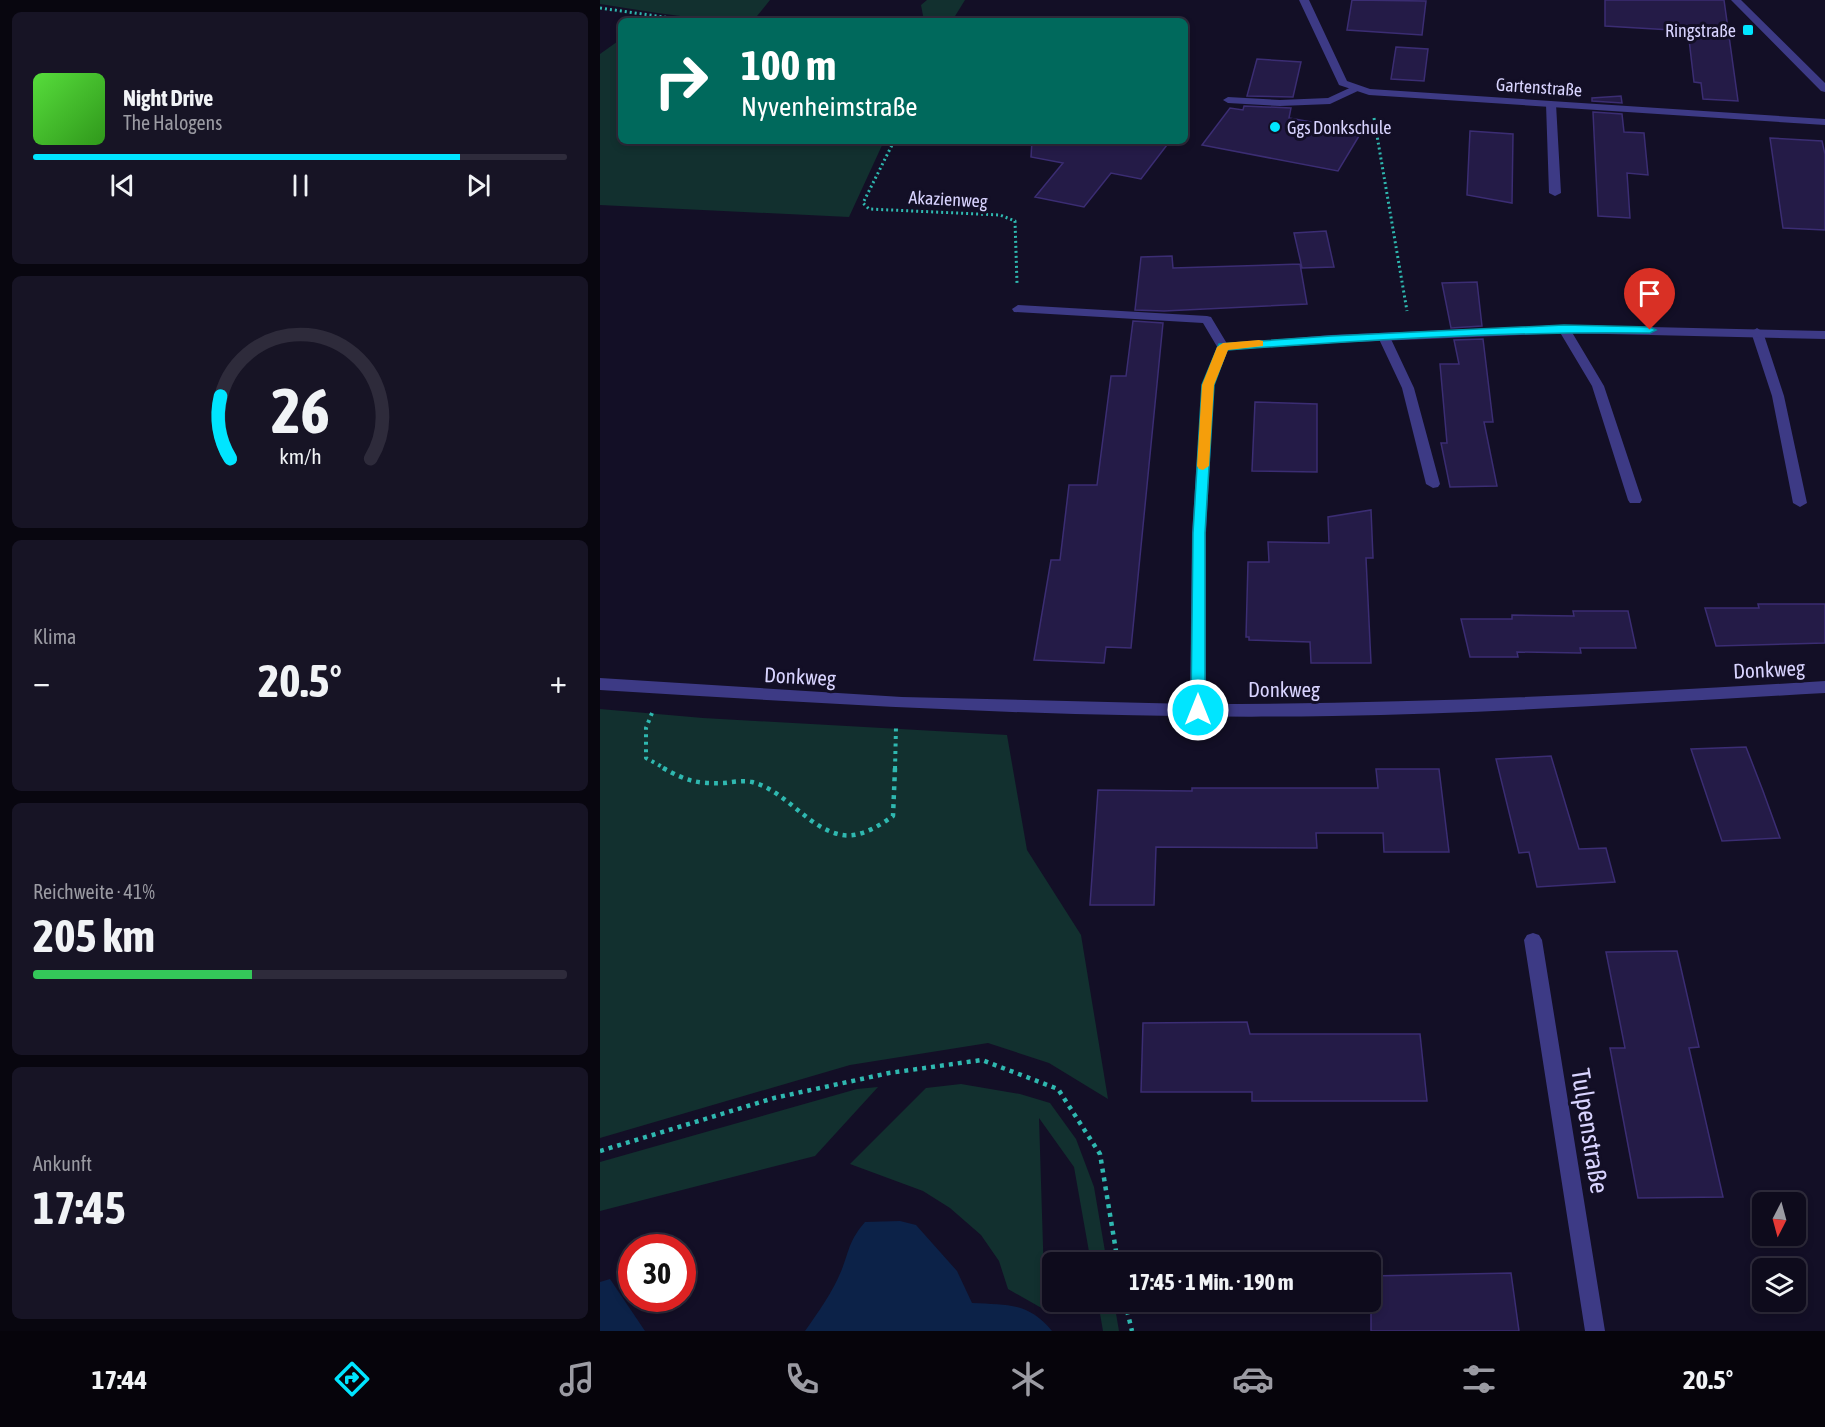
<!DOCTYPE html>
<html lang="de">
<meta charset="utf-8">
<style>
body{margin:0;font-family:"Asap Condensed",sans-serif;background:#171425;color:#f1f3f6;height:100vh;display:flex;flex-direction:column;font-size:22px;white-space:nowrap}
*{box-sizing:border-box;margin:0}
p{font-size:20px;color:#9b9ba3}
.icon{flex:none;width:33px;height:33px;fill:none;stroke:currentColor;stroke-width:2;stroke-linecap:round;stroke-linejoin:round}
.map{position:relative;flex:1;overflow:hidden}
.drawer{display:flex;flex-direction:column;gap:12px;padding:12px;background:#08060f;width:600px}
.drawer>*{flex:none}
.top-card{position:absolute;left:18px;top:18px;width:570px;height:126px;border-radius:9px;box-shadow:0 3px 9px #0003,0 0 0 2px #2e2b3b;background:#00695c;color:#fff;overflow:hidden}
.needle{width:39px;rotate:186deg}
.tools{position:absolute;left:1152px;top:1192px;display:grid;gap:12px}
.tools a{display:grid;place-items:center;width:54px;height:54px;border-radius:9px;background:#0e0b1c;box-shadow:0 3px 9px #0003,0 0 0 2px #2e2b3b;font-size:30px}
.speed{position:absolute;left:18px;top:1234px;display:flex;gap:12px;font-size:30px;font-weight:700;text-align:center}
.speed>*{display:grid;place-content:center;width:78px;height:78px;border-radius:50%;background:#0e0b1c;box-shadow:0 3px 9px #0003,0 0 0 2px #2e2b3b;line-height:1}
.speed .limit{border:9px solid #d22;background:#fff;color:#111}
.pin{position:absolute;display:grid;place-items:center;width:51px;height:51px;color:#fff;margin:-62px -26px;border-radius:50% 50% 50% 0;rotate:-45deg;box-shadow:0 0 6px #0007}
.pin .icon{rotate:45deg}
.me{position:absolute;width:66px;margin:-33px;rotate:0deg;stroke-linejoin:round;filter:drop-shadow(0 0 4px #0008)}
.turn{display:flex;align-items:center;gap:21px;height:126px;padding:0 24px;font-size:27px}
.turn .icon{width:78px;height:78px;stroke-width:2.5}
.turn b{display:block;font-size:42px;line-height:51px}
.big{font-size:45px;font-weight:700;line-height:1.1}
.drawer .tile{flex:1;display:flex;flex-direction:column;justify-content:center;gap:9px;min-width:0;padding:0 21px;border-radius:9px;background:#171425}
.drawer .dial{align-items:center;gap:0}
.dial svg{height:156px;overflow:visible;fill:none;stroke:#2e2b3b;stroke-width:7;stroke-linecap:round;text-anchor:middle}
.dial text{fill:#f1f3f6;stroke:none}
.song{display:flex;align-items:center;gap:18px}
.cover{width:72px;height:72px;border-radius:9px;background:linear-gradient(135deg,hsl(110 70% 55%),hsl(110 70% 35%))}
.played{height:6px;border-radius:3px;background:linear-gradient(90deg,#00e5ff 80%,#2e2b3b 80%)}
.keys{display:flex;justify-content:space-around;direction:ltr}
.heat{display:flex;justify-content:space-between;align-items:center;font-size:33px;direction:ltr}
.charge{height:9px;border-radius:4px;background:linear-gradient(90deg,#34c759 41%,#2e2b3b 0)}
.trip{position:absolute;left:442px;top:1252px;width:339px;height:60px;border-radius:9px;background:#0e0b1c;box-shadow:0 3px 9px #0003,0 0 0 2px #2e2b3b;font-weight:700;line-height:60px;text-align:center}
.menu{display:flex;height:96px;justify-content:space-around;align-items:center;background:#06040b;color:#9b9ba3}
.menu .icon{width:42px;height:42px}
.menu .current{color:#00e5ff}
.menu b{font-size:27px;color:#f1f3f6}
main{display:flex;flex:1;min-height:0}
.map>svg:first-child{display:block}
.green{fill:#12302f}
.water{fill:#0c2248}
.building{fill:#241b47;stroke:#3b2d73;stroke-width:1.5}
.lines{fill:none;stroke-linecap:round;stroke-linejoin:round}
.path-far2{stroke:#2fb8b0;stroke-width:3;stroke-dasharray:2 3;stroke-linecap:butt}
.path-far1{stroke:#2fb8b0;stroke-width:4;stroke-dasharray:3 4.5;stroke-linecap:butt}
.path{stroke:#2fb8b0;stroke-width:4.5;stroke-dasharray:4 5;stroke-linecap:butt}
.service{fill:#3d3a85;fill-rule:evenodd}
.minor{fill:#3d3a85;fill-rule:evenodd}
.route{fill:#00e5ff;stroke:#0095a6;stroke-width:1.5}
.slow{fill:#f59e0b}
.poi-dot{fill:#00e5ff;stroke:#130f26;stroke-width:2}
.labels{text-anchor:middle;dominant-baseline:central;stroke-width:6;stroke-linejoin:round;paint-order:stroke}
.far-poi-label{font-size:18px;fill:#d9d4ff;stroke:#130f26;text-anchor:end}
.far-street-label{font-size:18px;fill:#d9d4ff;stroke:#130f26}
.street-label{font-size:21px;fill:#d9d4ff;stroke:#130f26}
.near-street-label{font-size:26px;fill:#d9d4ff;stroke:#130f26}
</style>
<main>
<section class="drawer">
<div class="tile">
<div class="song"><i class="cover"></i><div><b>Night Drive</b><p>The Halogens</p></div></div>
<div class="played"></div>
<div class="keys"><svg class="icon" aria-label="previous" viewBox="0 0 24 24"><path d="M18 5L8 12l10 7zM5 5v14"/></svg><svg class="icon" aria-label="pause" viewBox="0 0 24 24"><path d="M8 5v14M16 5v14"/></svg><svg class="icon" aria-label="next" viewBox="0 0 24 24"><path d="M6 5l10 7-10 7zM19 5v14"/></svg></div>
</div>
<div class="tile dial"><svg viewBox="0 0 100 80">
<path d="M14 69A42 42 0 1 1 86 69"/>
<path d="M14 69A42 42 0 0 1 9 37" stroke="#00e5ff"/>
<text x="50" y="56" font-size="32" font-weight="700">26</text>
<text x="50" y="72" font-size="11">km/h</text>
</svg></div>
<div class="tile"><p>Klima</p>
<div class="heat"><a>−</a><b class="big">20.5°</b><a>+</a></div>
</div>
<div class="tile"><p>Reichweite · 41%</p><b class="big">205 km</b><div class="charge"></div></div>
<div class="tile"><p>Ankunft</p><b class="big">17:45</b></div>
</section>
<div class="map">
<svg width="1225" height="1331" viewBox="0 0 1225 1331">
<rect width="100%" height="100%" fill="#130f26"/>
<!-- green -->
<path class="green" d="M0,0H170L153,21C102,21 51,12 0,4Z
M327,0H365L352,21H324L321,5Z
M21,39V141H284L249,217L0,205V54Z
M0,709L103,718L407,735L427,850L481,935L508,1099L449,1063L388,1043L250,1065L0,1138Z
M361,1084L420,1094L450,1103L476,1139L494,1187L507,1263H491L474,1167L439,1118L445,1310L408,1289L399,1261L381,1235L350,1208L323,1191L250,1164L326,1088Z
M278,1087L215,1156L0,1211V1162L257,1089Z
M498,1302H514L519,1331H503Z"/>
<!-- water -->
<path class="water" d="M300,1221L316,1225L357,1271L372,1303C407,1305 428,1302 452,1331H205C219,1311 233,1292 242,1269C250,1248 249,1241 265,1222Z
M10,1279L45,1331H0V1282Z"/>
<!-- building -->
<path class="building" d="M752,0L826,1L822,35L747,30Z
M1005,0H1124L1138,101L1103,99L1101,83L1094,82L1088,31L1005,26Z
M796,47L828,49L824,81L791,79Z
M657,59L701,62L693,97L647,96Z
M1021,96L1022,103L992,101V98Z
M644,106L691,108L689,118L762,131L738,171L602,145L630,108L643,110Z
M993,112L1022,114L1024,132L1044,133L1048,175L1027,173L1030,218L998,216Z
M870,131L913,134L912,203L867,195Z
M1170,138L1222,141L1225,154V230L1183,228Z
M432,141H570L541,179L511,173L484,207L435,197L463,163L431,157Z
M726,231L734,267L702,268L694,233Z
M572,256L573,268L700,264L707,304L564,311L535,310L541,257Z
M877,282L882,326L851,328L842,283Z
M533,321L563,323L531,648L506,647L504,663L434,660L451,560H460L469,485H497L511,376H526Z
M883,339L893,422H884L897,486L850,487L841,443H847L840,364H859L854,340Z
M655,402L717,404V472L652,471Z
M771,510L773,558H766L771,663H711L710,642L649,640V637H646L648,562H669L668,542L729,543L728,517Z
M1158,604H1225V643L1116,646L1105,608H1159Z
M973,611H1028L1036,648H980L981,653L917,652L918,657H870L861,619H912V615L974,616Z
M1146,747L1163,791L1180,838L1122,841L1091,749Z
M951,756L979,849L1006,848L1015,882L937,887L929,852L919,853L896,759Z
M776,769H839L849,852H784L783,833H716L717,848L556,847L554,905H490L498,790L592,791V788H778Z
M1077,951L1099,1047L1089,1048L1123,1197L1038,1198L1019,1097L1010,1048H1025L1006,952Z
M647,1022L650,1034H820L827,1101H652V1092H541L543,1023Z
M911,1273L919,1331H771V1276Z"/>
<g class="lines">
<!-- path-far2 -->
<path class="path-far2" d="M0,8L92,21
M774,118L807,311
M294,141L263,203L269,209L400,215L415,221L417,283"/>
<!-- path-far1 -->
<path class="path-far1" d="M52,713L46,728V758L66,769
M295,769L296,727"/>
<!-- path -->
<path class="path" d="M63,768C87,781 96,784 124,783C133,782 144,780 152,782C186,791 206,826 238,834C257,840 279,826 293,816L295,768
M0,1151L174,1098L289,1073L382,1060L458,1089L500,1154L518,1263
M525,1302L532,1331"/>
<!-- service -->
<path class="service" d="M756,85L761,88L760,90L730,104L680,106L628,103L623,100L628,97L680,100L728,98Z
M951,101L956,104L961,193L955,196L949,193L946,104Z
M418,305L607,316L611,317L629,347L623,351L619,350L603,323L414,312L412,309Z
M964,325L970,329L1004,386L1042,500L1040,503H1030L1028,500L992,386L958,329Z
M1157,328L1163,332L1184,396L1207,503L1200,507L1193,503L1172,396L1151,332Z
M784,333L790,337L814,388L840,484L838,487L833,488L826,484L802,388L778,337Z"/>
<!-- minor -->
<path class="minor" d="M699,0H709L747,81L770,89L1225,119V125L769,95L739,85Z
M1131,0H1141L1225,83V92L1221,91Z
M964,325L1225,331V339L964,333L731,343L628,350L614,385L606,533V704C813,704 1019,694 1225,681V693C1061,702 897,713 733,716C488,720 244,705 0,690V678L302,697L590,704L592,533L602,385L619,344L731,335Z
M933,933L939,935L942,940L1005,1331H985L924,940L927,935Z"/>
</g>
<!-- route -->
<path class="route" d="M964,325L1050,327L1056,330L1050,333C909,331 768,340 627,350L614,385L605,533V710L598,715L593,714L591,710L593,533L602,385L619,344L731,336Z"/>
<!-- slow -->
<path class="slow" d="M659,340L663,341V346L628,350L614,385L609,466L603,470L599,469L597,466L602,385L617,347L623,343Z"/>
<!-- markers -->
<g class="poi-dot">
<rect x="1142" y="24" width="12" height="12" rx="3"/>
<circle cx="675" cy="127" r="6"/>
</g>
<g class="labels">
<!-- far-poi labels -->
<g class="far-poi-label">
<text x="1136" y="30">Ringstraße</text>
<text x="687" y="127" text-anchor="start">Ggs Donkschule</text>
</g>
<!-- far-street labels -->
<g class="far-street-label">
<text transform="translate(939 87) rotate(4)">Gartenstraße</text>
<text transform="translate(348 199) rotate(3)">Akazienweg</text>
</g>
<!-- street labels -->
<g class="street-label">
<text transform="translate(1169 669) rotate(-3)">Donkweg</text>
<text transform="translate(200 676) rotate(3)">Donkweg</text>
<text x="684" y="689">Donkweg</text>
</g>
<!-- near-street labels -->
<g class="near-street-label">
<text transform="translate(990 1131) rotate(81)">Tulpenstraße</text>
</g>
</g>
</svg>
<div class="tools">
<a><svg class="needle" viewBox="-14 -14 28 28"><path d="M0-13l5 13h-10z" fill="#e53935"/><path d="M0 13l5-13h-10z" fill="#9b9ba3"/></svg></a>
<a><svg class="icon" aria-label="layers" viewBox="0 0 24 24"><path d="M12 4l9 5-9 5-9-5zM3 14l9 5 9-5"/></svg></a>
</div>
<div class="speed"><div class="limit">30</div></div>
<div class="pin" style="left:1050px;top:330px;background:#d93025"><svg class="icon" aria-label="arrive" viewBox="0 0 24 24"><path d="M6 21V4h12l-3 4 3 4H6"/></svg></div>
<svg class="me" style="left:598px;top:710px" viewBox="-20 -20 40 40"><circle r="17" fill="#00e5ff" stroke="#fff" stroke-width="3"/><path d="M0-11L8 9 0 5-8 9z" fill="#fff"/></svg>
<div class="trip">17:45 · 1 Min. · 190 m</div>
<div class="top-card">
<div class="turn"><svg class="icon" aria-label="right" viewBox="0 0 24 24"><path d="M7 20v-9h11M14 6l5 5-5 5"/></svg><div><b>100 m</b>Nyvenheimstraße</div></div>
</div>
</div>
</main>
<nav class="menu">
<b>17:44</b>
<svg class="icon current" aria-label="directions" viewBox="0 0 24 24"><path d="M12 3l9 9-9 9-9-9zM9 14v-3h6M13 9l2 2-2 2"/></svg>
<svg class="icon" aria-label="music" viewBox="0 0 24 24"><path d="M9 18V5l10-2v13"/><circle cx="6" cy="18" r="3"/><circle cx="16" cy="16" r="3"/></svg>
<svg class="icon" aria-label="phone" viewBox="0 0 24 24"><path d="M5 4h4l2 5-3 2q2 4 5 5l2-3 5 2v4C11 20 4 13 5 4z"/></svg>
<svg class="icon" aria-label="climate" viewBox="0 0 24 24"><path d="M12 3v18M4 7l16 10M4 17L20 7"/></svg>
<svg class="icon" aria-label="car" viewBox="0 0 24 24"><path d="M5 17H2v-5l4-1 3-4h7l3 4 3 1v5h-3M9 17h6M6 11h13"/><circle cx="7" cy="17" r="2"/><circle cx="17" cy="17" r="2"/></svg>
<svg class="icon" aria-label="filters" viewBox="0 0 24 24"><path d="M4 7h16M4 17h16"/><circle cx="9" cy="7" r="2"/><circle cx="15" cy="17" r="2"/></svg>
<b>20.5°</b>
</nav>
